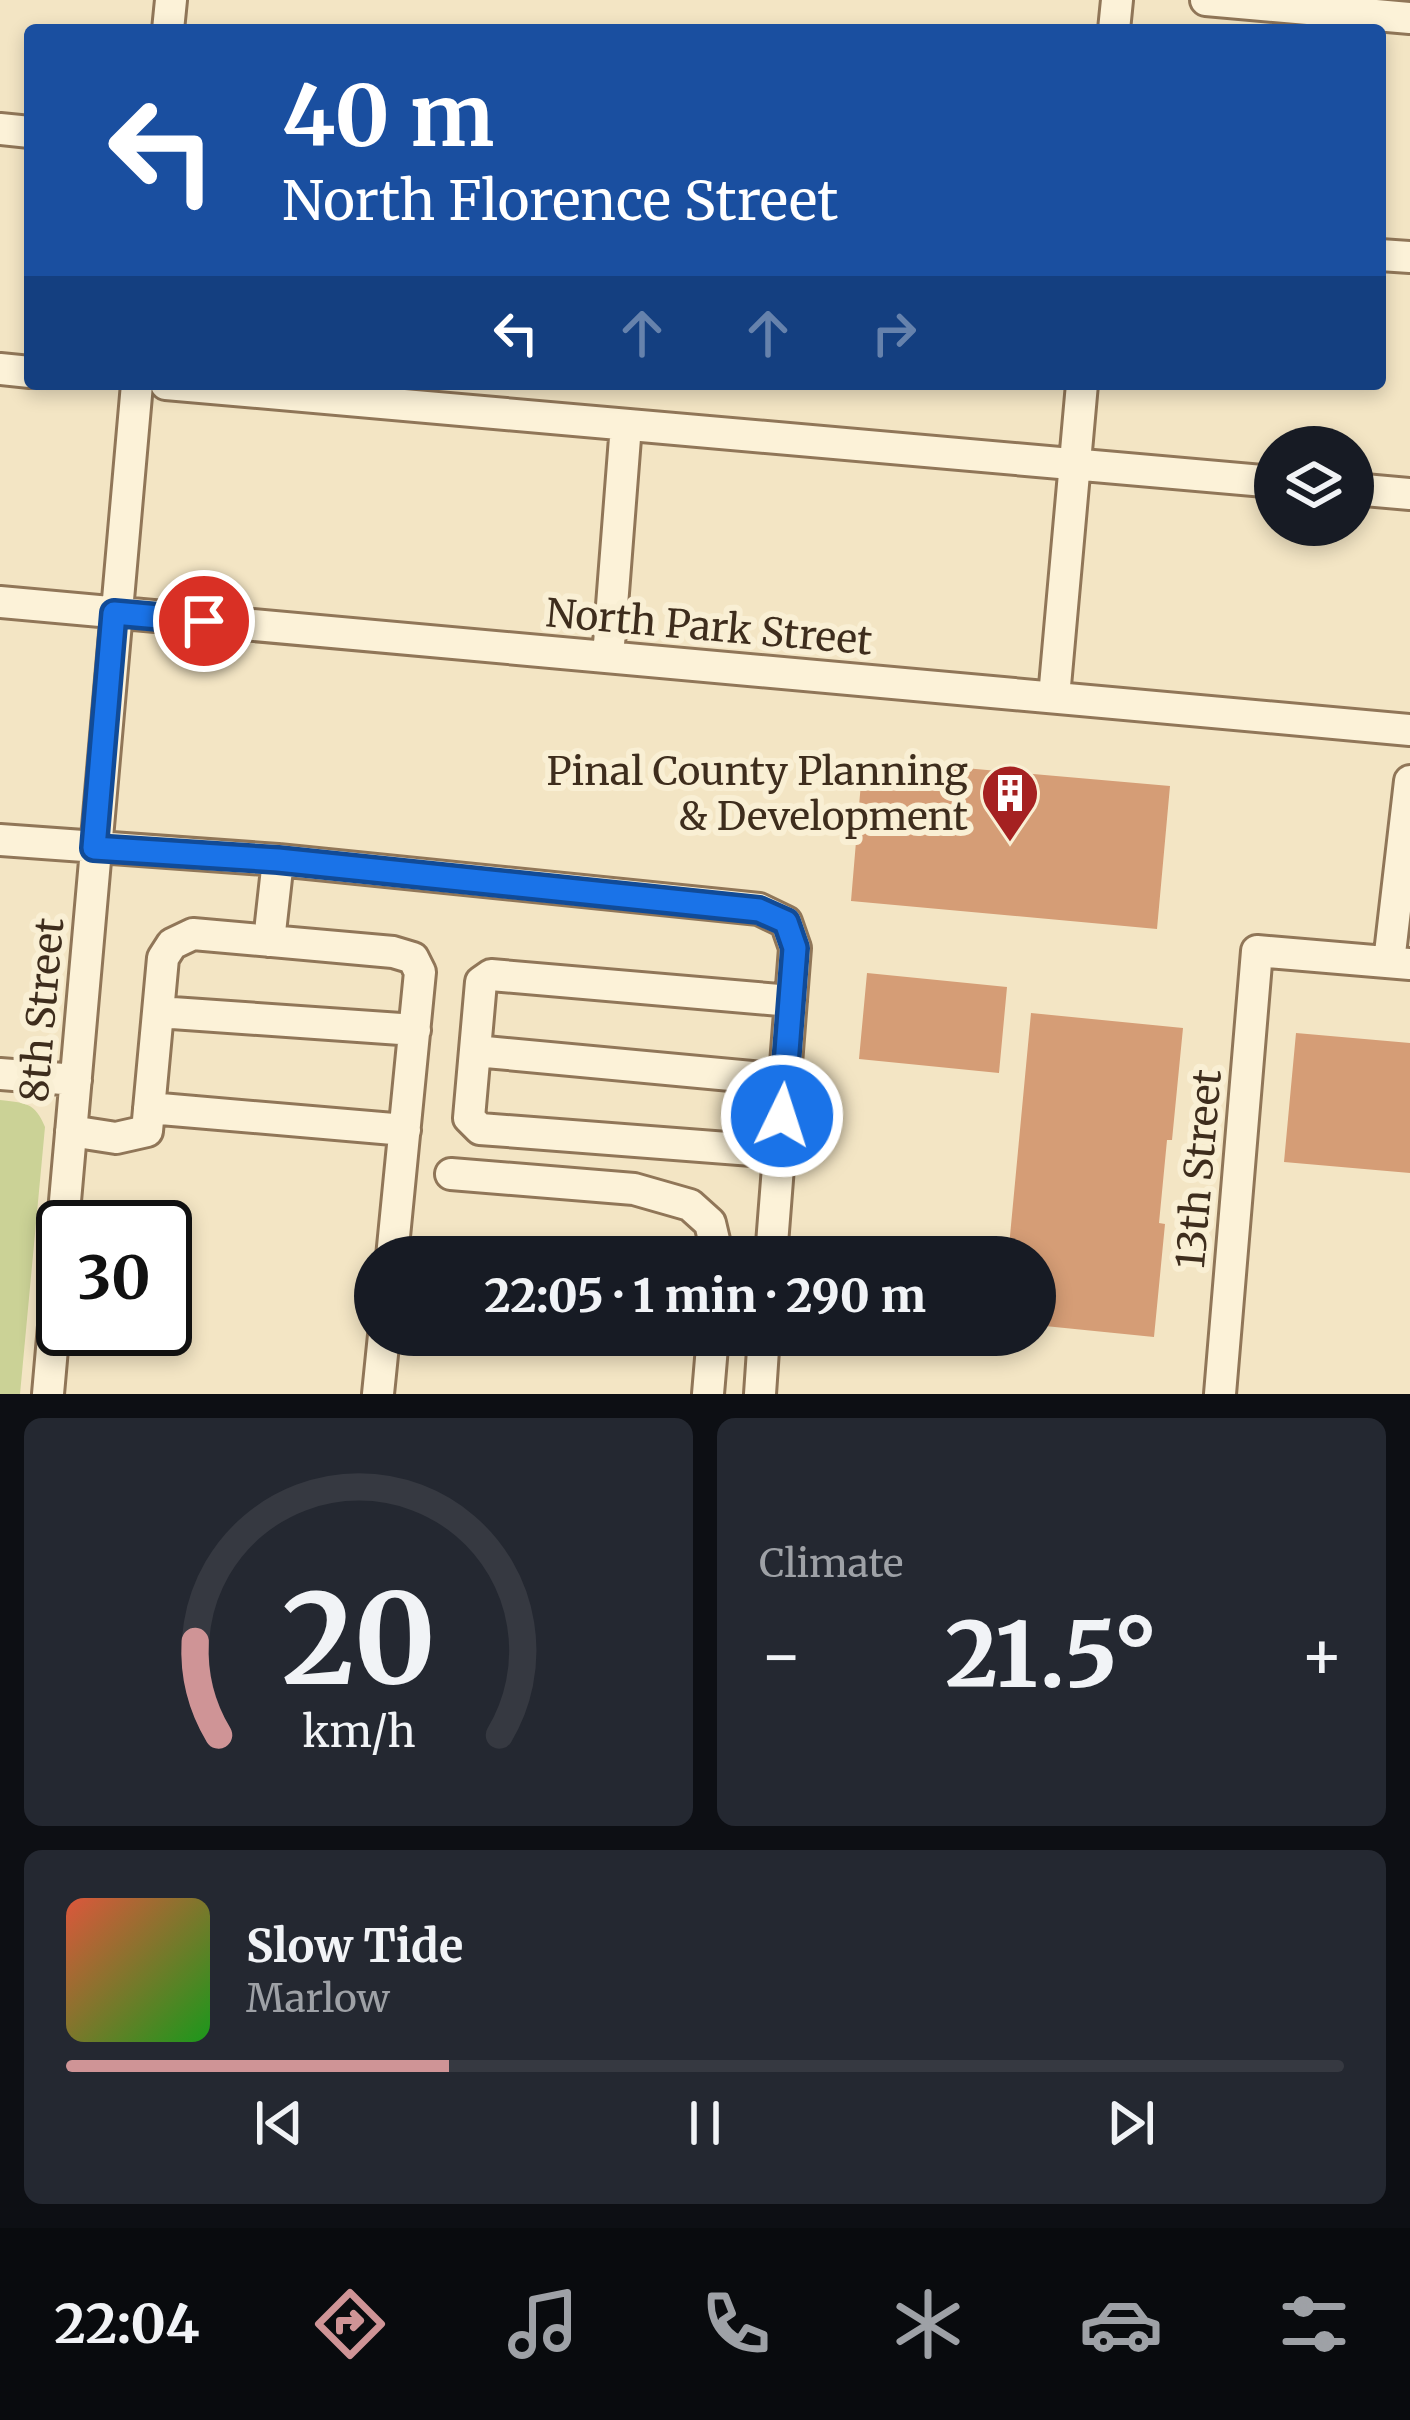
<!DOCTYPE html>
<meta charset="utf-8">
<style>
body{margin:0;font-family:Merriweather,serif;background:#242831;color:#f1f3f6;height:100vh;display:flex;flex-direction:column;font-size:45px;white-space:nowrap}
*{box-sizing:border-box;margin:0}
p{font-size:39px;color:#9ea1a6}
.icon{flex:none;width:66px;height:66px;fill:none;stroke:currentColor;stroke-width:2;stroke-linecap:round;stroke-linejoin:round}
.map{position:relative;height:1394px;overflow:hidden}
.drawer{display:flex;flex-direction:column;gap:24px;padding:24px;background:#0d0f14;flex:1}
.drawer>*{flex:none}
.hud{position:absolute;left:24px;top:24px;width:1362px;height:366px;border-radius:12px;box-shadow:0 6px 18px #0003;background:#1a4fa0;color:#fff;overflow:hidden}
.tools{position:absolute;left:1254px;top:426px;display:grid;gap:24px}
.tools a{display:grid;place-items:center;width:120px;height:120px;border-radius:50%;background:#171b24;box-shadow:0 6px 18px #0003;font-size:60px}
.speed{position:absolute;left:36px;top:1200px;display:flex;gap:24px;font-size:60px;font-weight:700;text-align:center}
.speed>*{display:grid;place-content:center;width:156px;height:156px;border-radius:50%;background:#171b24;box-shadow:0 6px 18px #0003;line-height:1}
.speed .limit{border:6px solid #111;border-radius:18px;background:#fff;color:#111}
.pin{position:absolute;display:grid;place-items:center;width:102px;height:102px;color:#fff;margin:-51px;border:6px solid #fff;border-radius:50%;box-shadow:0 3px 12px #0007}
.me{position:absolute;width:132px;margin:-66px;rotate:4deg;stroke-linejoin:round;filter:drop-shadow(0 0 9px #0008)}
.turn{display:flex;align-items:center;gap:42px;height:252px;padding:0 60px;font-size:54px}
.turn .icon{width:156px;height:156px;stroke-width:2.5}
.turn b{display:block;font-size:84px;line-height:102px}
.lanes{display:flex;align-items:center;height:114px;padding:0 60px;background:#0003;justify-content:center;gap:60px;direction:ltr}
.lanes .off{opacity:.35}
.big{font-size:90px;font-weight:800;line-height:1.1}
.drawer .widget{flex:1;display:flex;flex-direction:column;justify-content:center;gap:18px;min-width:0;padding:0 42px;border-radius:18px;background:#242831}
.drawer .dial{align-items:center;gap:0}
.dial svg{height:312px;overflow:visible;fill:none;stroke:#363941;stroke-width:7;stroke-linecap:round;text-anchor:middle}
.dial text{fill:#f1f3f6;stroke:none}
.song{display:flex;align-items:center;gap:36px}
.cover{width:144px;height:144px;border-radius:18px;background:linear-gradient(135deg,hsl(10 70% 55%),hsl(120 70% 35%))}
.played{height:12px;border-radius:6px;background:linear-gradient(90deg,#cf9496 30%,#363941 30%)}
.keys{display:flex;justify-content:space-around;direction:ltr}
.heat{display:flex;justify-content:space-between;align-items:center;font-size:66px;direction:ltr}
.drawer .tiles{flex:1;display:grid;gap:24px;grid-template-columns:1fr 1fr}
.widget:last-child{grid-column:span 2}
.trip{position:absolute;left:354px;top:1236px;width:702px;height:120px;border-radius:60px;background:#171b24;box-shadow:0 6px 18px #0003;font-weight:800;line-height:120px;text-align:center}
.tab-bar{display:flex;height:192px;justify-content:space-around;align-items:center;background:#090b0e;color:#9ea1a6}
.tab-bar .icon{width:84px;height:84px}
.tab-bar .on{color:#cf9496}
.tab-bar b{font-size:54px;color:#f1f3f6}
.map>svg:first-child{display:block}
.green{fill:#cbd296}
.building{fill:#d59d76}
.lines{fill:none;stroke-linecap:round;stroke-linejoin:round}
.minor-casing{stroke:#907658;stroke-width:36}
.minor{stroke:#fcf2d8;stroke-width:30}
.route-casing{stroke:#114b97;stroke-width:30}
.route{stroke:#1a73e8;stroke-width:21}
.labels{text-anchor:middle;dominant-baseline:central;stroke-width:12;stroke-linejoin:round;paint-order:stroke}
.street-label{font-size:39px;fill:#3e2d1d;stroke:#f9efd4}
.poi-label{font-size:39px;fill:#3e2d1d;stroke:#f9efd4;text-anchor:end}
</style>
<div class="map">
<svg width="1410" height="1394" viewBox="0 0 1410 1394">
<rect width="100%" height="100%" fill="#f3e5c4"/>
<!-- green -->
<path class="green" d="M0,1100C25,1103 35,1102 45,1127L20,1394H0Z"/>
<!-- building -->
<path class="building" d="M863,759L1170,786L1157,929L851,901Z
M867,973L1007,987L999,1073L859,1059Z
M1031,1013L1183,1028L1172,1140H1167L1159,1223L1165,1224L1154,1337L1035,1325V1257H1008Z
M1296,1033L1410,1043V1173L1284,1162Z"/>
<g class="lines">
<defs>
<path id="minor" d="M1206,0L1410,18
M168,30L171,0
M1114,30L1117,0
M0,129L30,132
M1380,255L1410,257
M0,369L30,372
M166,384L1275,482
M1353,489L1410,494
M0,602L1410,730
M608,657L626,425
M1054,697L1082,384
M0,840L278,860L759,909L786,922L795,948L771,1257
M269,941L278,860
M1389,962L1410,781
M158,1012L415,1030
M475,1051L784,1080
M0,1074L76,1080
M149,1108L405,1130
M71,1131L116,1138L147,1131L163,958L172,944L193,934L393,952L413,958L420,972L392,1257
M779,1152L480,1129L469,1118L481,982L491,975L791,1001
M451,1174L634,1189L690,1205L710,1223L718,1257
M48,1394L137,384
M378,1394L384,1335
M708,1394L713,1335
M760,1394L764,1335
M1220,1394L1257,951L1410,964"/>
</defs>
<!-- minor casing -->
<use href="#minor" class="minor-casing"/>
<!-- minor -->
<use href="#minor" class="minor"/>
</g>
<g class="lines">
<defs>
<path id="route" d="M204,621L114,613L94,848L278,860L759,910L786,922L795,948L782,1116"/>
</defs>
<!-- route casing -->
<use href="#route" class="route-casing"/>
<!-- route -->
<use href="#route" class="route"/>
</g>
<!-- icons -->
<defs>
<symbol id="building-pin" viewBox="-11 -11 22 30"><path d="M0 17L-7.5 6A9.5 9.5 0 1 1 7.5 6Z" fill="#a52121" stroke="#f9efd4"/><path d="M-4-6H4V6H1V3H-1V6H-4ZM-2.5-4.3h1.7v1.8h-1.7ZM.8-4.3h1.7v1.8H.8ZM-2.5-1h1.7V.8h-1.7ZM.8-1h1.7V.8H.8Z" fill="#fff"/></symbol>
</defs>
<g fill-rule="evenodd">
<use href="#building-pin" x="977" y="760" width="66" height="90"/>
</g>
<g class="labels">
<!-- street labels -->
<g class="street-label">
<text transform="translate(709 627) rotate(5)">North Park Street</text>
<text transform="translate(42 1010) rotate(-85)">8th Street</text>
<text transform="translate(1199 1169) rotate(-85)">13th Street</text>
</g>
<!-- poi labels -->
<g class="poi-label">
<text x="968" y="771">Pinal County Planning<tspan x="968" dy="45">&amp; Development</tspan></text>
</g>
</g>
</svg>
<div class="tools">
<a><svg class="icon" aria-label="layers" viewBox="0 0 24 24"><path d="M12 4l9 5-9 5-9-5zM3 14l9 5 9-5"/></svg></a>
</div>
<div class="speed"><div class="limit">30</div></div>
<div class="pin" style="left:204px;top:621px;background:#d93025"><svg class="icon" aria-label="arrive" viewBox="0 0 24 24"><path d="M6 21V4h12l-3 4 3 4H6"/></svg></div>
<svg class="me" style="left:782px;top:1116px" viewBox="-20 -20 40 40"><circle r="17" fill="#1a73e8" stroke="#fff" stroke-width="3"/><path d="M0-11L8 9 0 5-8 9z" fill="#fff"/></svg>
<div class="trip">22:05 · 1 min · 290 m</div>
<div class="hud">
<div class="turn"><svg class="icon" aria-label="left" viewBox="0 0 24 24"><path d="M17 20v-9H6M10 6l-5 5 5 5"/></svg><div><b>40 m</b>North Florence Street</div></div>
<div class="lanes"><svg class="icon" aria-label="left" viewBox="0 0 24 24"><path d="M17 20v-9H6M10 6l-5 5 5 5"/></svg><svg class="icon off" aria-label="ahead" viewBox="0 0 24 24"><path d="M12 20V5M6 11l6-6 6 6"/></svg><svg class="icon off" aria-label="ahead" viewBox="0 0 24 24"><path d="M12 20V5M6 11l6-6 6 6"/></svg><svg class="icon off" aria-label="right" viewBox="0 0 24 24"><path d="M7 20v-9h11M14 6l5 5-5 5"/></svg></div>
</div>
</div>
<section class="drawer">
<div class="tiles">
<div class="widget dial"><svg viewBox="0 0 100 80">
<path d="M14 69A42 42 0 1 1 86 69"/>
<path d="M14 69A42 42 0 0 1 8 45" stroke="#cf9496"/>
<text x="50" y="56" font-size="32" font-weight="700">20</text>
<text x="50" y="72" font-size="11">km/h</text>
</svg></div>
<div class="widget"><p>Climate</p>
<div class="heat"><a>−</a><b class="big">21.5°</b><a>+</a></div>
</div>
<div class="widget">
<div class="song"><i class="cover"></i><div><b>Slow Tide</b><p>Marlow</p></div></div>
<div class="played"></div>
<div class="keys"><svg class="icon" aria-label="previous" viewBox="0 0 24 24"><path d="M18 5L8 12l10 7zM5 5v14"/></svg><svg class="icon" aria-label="pause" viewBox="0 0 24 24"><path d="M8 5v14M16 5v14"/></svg><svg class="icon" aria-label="next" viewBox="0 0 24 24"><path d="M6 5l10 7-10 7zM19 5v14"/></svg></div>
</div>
</div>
</section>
<nav class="tab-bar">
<b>22:04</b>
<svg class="icon on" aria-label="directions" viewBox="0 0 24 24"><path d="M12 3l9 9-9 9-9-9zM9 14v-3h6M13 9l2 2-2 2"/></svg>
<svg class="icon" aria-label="music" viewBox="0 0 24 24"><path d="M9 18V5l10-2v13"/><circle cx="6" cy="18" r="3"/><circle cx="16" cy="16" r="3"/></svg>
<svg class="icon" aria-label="phone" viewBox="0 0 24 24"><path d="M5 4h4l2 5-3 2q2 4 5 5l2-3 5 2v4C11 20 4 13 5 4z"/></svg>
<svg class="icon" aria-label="climate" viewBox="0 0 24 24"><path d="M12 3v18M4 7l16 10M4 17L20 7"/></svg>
<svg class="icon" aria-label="car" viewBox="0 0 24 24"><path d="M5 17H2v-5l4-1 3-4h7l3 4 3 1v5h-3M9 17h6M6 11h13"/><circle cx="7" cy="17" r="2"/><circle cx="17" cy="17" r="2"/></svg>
<svg class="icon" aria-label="filters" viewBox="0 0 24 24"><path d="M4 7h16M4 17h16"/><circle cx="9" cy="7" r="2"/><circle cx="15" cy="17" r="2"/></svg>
</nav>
